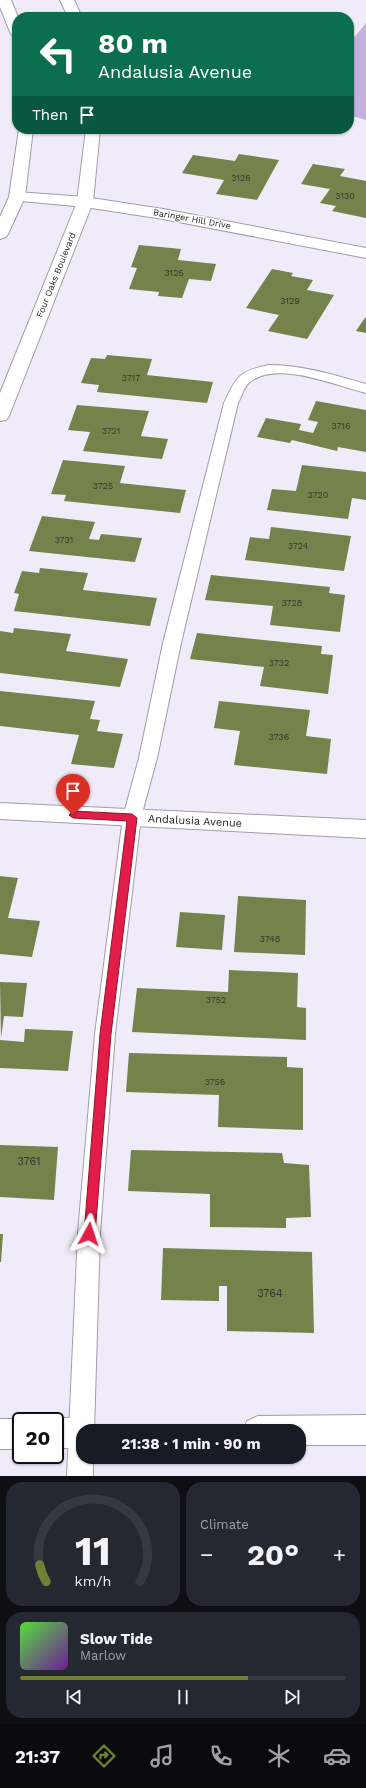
<!DOCTYPE html>
<meta charset="utf-8">
<style>
body{margin:0;font-family:"Work Sans",sans-serif;background:#242831;color:#f1f3f6;height:100vh;display:flex;flex-direction:column;font-size:15px;white-space:nowrap}
*{box-sizing:border-box;margin:0}
p{font-size:13px;color:#9ea1a6}
.icon{flex:none;width:22px;height:22px;fill:none;stroke:currentColor;stroke-width:2;stroke-linecap:round;stroke-linejoin:round}
.map{position:relative;height:1476px;overflow:hidden}
.side{display:flex;flex-direction:column;gap:6px;padding:6px;background:#0d0f14;flex:1}
.side>*{flex:none}
.hud{position:absolute;left:12px;top:12px;width:342px;height:122px;border-radius:16px;box-shadow:0 1px 3px #0004;background:#0b6e4f;color:#fff;overflow:hidden}
.speed{position:absolute;left:12px;top:1412px;display:flex;gap:8px;font-size:20px;font-weight:700;text-align:center}
.speed>*{display:grid;place-content:center;width:52px;height:52px;border-radius:50%;background:#171b24;box-shadow:0 1px 3px #0004;line-height:1}
.speed .limit{border:2px solid #111;border-radius:6px;background:#fff;color:#111}
.pin{position:absolute;display:grid;place-items:center;width:34px;height:34px;color:#fff;margin:-41px -17px;border-radius:50% 50% 50% 0;rotate:-45deg;box-shadow:0 0 4px #0007}
.pin .icon{rotate:45deg}
.me{position:absolute;width:44px;margin:-22px;rotate:5deg;stroke-linejoin:round;filter:drop-shadow(0 0 3px #0008)}
.turn{display:flex;align-items:center;gap:14px;height:84px;padding:0 20px;font-size:18px}
.turn .icon{width:52px;height:52px;stroke-width:2.5}
.turn b{display:block;font-size:28px;line-height:34px}
.then{display:flex;align-items:center;height:38px;padding:0 20px;background:#0003;gap:8px;font-size:15px}
.big{font-size:30px;font-weight:700;line-height:1.1}
.side .widget{flex:1;display:flex;flex-direction:column;justify-content:center;gap:6px;min-width:0;padding:0 14px;border-radius:16px;background:#242831}
.side .dial{align-items:center;gap:0}
.dial svg{height:104px;overflow:visible;fill:none;stroke:#363941;stroke-width:7;stroke-linecap:round;text-anchor:middle}
.dial text{fill:#f1f3f6;stroke:none}
.song{display:flex;align-items:center;gap:12px}
.cover{width:48px;height:48px;border-radius:6px;background:linear-gradient(135deg,hsl(110 70% 55%),hsl(280 70% 35%))}
.played{height:4px;border-radius:2px;background:linear-gradient(90deg,#708232 70%,#363941 70%)}
.keys{display:flex;justify-content:space-around;direction:ltr}
.heat{display:flex;justify-content:space-between;align-items:center;font-size:22px;direction:ltr}
.side .tiles{flex:1;display:grid;gap:6px;grid-template-columns:1fr 1fr}
.widget:last-child{grid-column:span 2}
.trip{position:absolute;left:76px;top:1424px;width:230px;height:40px;border-radius:16px;background:#171b24;box-shadow:0 1px 3px #0004;font-weight:700;line-height:40px;text-align:center}
.dock{display:flex;height:64px;justify-content:space-around;align-items:center;background:#090b0e;color:#9ea1a6}
.dock .icon{width:28px;height:28px}
.dock .on{color:#708232}
.dock b{font-size:18px;color:#f1f3f6}
.map>svg:first-child{display:block}
.green{fill:#c3b2de}
.building{fill:#74824b}
.lines{fill:none;stroke-linecap:round;stroke-linejoin:round}
.service-casing{stroke:#a19da9;stroke-width:2}
.minor-casing{stroke:#a19da9;stroke-width:2}
.tertiary-casing{stroke:#a19da9;stroke-width:2}
.service{fill:#fff;fill-rule:evenodd}
.minor{fill:#fff;fill-rule:evenodd}
.tertiary{fill:#fff;fill-rule:evenodd}
.route{fill:#e11d48;stroke:#92132f}
.labels{text-anchor:middle;dominant-baseline:central;stroke-width:3;stroke-linejoin:round;paint-order:stroke}
.number-label{font-size:9px;fill:#36382e}
.far-street-label{font-size:9px;fill:#222025;stroke:#fff}
.street-label{font-size:11px;fill:#222025;stroke:#fff}
.near-number-label{font-size:11px;fill:#36382e}
</style>
<div class="map">
<svg width="366" height="1476" viewBox="0 0 366 1476">
<rect width="100%" height="100%" fill="#f0ebf8"/>
<!-- green -->
<path class="green" d="M366,23V120L349,115V40L353,39Z"/>
<!-- building -->
<path class="building" d="M239,154L279,160L257,200L216,194L224,180L182,173L193,155L235,161Z
M313,164L345,169L340,176L366,181V218L332,211L336,206L320,203L330,189L301,184Z
M139,245L181,249L178,260L216,264L211,281L189,279L182,298L158,296L159,292L129,289L137,268L131,267Z
M272,269L293,273L291,276L313,280L307,290L334,295L307,339L268,331L279,315L246,308Z
M366,317V333L356,331L362,322Z
M107,355L152,359L147,375L213,382L207,403L97,392L99,385L81,383L91,358L105,359Z
M316,401L366,410V452L338,447L337,451L292,440L290,443L257,437L266,418L301,424L299,430L313,433L318,422L308,420Z
M77,405L149,411L141,436L168,439L162,459L83,451L90,432L68,430Z
M63,460L125,466L120,483L186,490L180,513L64,501L66,495L51,494Z
M302,465L366,472V500L352,498L348,519L267,510L272,489L296,491Z
M42,516L95,522L89,539L99,540L101,534L142,538L135,562L29,551Z
M271,527L351,536L344,571L245,560L250,537L269,539Z
M40,568L88,573L83,590L157,598L150,626L14,611L19,594L14,593L22,571L39,573Z
M211,575L330,587L329,593L345,595L340,632L270,625L273,606L205,600Z
M14,628L71,634L66,651L128,659L120,687L0,673V631L13,633Z
M197,633L322,646L321,654L333,655L328,694L260,686L264,667L190,659Z
M0,691L95,701L90,719L100,720L97,731L123,734L114,768L71,764L79,735L0,726Z
M219,701L310,710L306,736L331,739L327,774L234,765L240,731L214,728Z
M0,876L18,878L8,918L40,921L32,957L0,954Z
M238,896L306,900L305,955L234,952Z
M180,912L225,915L222,950L176,947Z
M229,970L298,973L297,1007L306,1008V1040L132,1032L137,988L228,992Z
M0,982L27,983L23,1017L4,1016L1,1038Z
M25,1029L73,1031L68,1071L0,1068V1040L24,1042Z
M129,1053L287,1057V1067L303,1068V1130L218,1127L219,1095L126,1092Z
M0,1145L58,1147L54,1200L0,1197Z
M131,1150L282,1153L284,1163L309,1165L311,1217L286,1218V1228L210,1227V1194L128,1191Z
M0,1234H3L1,1262H0Z
M163,1248L312,1252L314,1333L227,1331V1286H219V1301L161,1300Z"/>
<g class="lines">
<defs>
<path id="service" d="M269,365C303,365 334,375 366,384V393C336,386 278,360 250,382C244,386 242,396 238,403L181,643L157,758L141,817L115,1034L100,1233L94,1431H83V1457H93V1476H67L78,1233L95,1034L123,817L139,758L163,643L224,403C237,376 239,371 269,365Z"/>
<path id="minor" d="M17,192L85,197L163,209L366,248V258L163,219L85,207L11,200L9,197L11,194Z
M0,803L366,820V838L0,819Z
M366,1415V1445H299V1431H243L247,1421L258,1416Z
M55,1418H83L94,1423L97,1431H83V1448H55V1421H49Z
M0,1419H21L25,1421H21V1449H0Z"/>
<path id="tertiary" d="M0,0H11L18,17L17,36L12,35L10,32L0,7Z
M60,0H74L82,17H68Z
M19,129H33L25,197L8,234L6,237L0,239V217L9,197Z
M86,129H100L93,202L9,416L6,420L0,421V393L77,202Z"/>
</defs>
<!-- service casing -->
<use href="#service" class="service-casing"/>
<!-- minor casing -->
<use href="#minor" class="minor-casing"/>
<!-- tertiary casing -->
<use href="#tertiary" class="tertiary-casing"/>
<!-- service -->
<use href="#service" class="service"/>
<!-- minor -->
<use href="#minor" class="minor"/>
<!-- tertiary -->
<use href="#tertiary" class="tertiary"/>
</g>
<!-- route -->
<path class="route" d="M73,811L132,814L137,818L111,1034L95,1234L93,1237L89,1239L85,1237L84,1234L100,1034L127,821L73,818L69,815Z"/>
<g class="labels">
<!-- number labels -->
<g class="number-label">
<text x="241" y="178">3126</text>
<text x="345" y="196">3130</text>
<text x="174" y="273">3125</text>
<text x="290" y="301">3129</text>
<text x="131" y="378">3717</text>
<text x="341" y="426">3716</text>
<text x="111" y="431">3721</text>
<text x="103" y="486">3725</text>
<text x="318" y="495">3720</text>
<text x="64" y="540">3731</text>
<text x="298" y="546">3724</text>
<text x="292" y="603">3728</text>
<text x="279" y="663">3732</text>
<text x="279" y="737">3736</text>
<text x="270" y="939">3748</text>
<text x="216" y="1000">3752</text>
<text x="215" y="1082">3756</text>
</g>
<!-- far-street labels -->
<g class="far-street-label">
<text transform="translate(192 219) rotate(10)">Baringer Hill Drive</text>
<text transform="translate(56 275) rotate(-68)">Four Oaks Boulevard</text>
</g>
<!-- street labels -->
<g class="street-label">
<text transform="translate(195 821) rotate(3)">Andalusia Avenue</text>
</g>
<!-- near-number labels -->
<g class="near-number-label">
<text x="29" y="1161">3761</text>
<text x="270" y="1293">3764</text>
</g>
</g>
</svg>
<div class="speed"><div class="limit">20</div></div>
<div class="pin" style="left:73px;top:815px;background:#d93025"><svg class="icon" aria-label="arrive" viewBox="0 0 24 24"><path d="M6 21V4h12l-3 4 3 4H6"/></svg></div>
<svg class="me" style="left:89px;top:1234px" viewBox="-20 -20 40 40"><path d="M0-17L14 15 0 8-14 15z" fill="#e11d48" stroke="#fff" stroke-width="4"/></svg>
<div class="trip">21:38 · 1 min · 90 m</div>
<div class="hud">
<div class="turn"><svg class="icon" aria-label="left" viewBox="0 0 24 24"><path d="M17 20v-9H6M10 6l-5 5 5 5"/></svg><div><b>80 m</b>Andalusia Avenue</div></div>
<div class="then">Then<svg class="icon" aria-label="arrive" viewBox="0 0 24 24"><path d="M6 21V4h12l-3 4 3 4H6"/></svg></div>
</div>
</div>
<section class="side">
<div class="tiles">
<div class="widget dial"><svg viewBox="0 0 100 80">
<path d="M14 69A42 42 0 1 1 86 69"/>
<path d="M14 69A42 42 0 0 1 9 56" stroke="#708232"/>
<text x="50" y="56" font-size="32" font-weight="700">11</text>
<text x="50" y="72" font-size="11">km/h</text>
</svg></div>
<div class="widget"><p>Climate</p>
<div class="heat"><a>−</a><b class="big">20°</b><a>+</a></div>
</div>
<div class="widget">
<div class="song"><i class="cover"></i><div><b>Slow Tide</b><p>Marlow</p></div></div>
<div class="played"></div>
<div class="keys"><svg class="icon" aria-label="previous" viewBox="0 0 24 24"><path d="M18 5L8 12l10 7zM5 5v14"/></svg><svg class="icon" aria-label="pause" viewBox="0 0 24 24"><path d="M8 5v14M16 5v14"/></svg><svg class="icon" aria-label="next" viewBox="0 0 24 24"><path d="M6 5l10 7-10 7zM19 5v14"/></svg></div>
</div>
</div>
</section>
<nav class="dock">
<b>21:37</b>
<svg class="icon on" aria-label="directions" viewBox="0 0 24 24"><path d="M12 3l9 9-9 9-9-9zM9 14v-3h6M13 9l2 2-2 2"/></svg>
<svg class="icon" aria-label="music" viewBox="0 0 24 24"><path d="M9 18V5l10-2v13"/><circle cx="6" cy="18" r="3"/><circle cx="16" cy="16" r="3"/></svg>
<svg class="icon" aria-label="phone" viewBox="0 0 24 24"><path d="M5 4h4l2 5-3 2q2 4 5 5l2-3 5 2v4C11 20 4 13 5 4z"/></svg>
<svg class="icon" aria-label="climate" viewBox="0 0 24 24"><path d="M12 3v18M4 7l16 10M4 17L20 7"/></svg>
<svg class="icon" aria-label="car" viewBox="0 0 24 24"><path d="M5 17H2v-5l4-1 3-4h7l3 4 3 1v5h-3M9 17h6M6 11h13"/><circle cx="7" cy="17" r="2"/><circle cx="17" cy="17" r="2"/></svg>
</nav>
